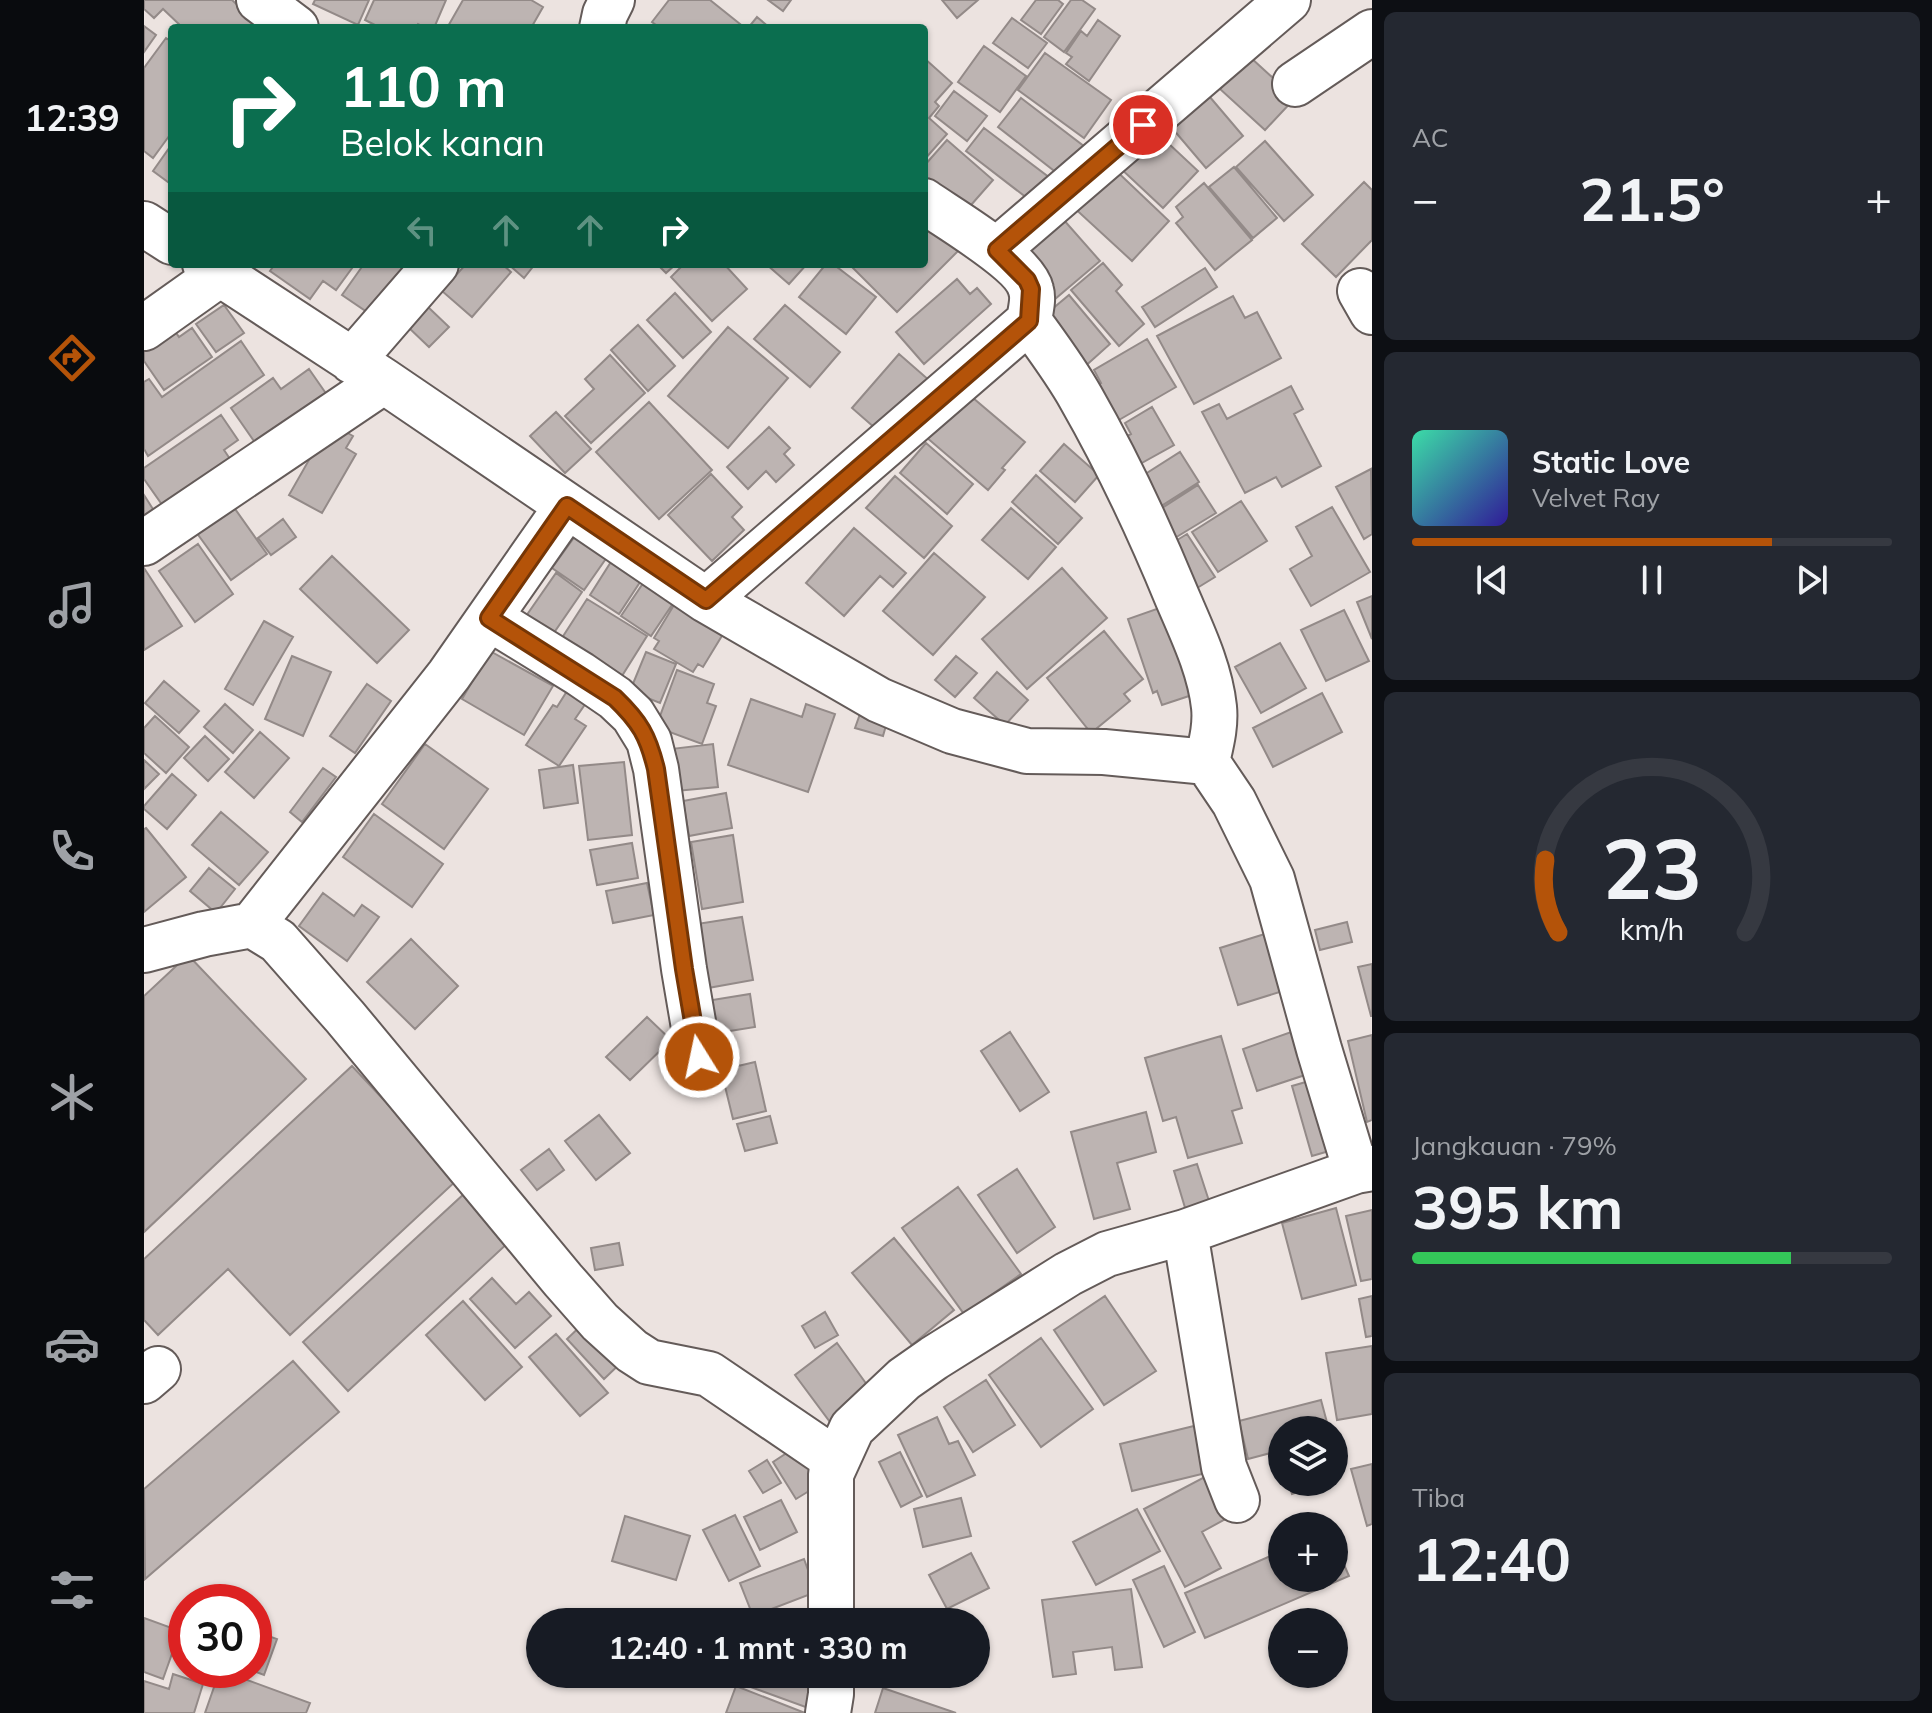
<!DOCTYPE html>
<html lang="id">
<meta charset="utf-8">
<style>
body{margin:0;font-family:Mulish,sans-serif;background:#242831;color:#f1f3f6;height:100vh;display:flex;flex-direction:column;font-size:30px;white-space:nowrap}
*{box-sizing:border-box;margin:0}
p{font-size:26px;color:#9ea1a6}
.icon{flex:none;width:44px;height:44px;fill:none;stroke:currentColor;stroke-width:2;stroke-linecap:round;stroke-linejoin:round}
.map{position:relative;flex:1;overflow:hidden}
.side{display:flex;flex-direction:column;gap:12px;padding:12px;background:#0d0f14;width:560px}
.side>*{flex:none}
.hud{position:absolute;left:24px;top:24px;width:760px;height:244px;border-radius:8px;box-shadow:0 2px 6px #0004;background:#0b6e4f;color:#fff;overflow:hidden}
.buttons{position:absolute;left:1124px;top:1416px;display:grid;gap:16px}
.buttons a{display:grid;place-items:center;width:80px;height:80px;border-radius:50%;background:#171b24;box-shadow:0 2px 6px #0004;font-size:40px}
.speed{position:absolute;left:24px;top:1584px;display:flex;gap:16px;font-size:40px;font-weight:700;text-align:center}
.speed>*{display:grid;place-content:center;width:104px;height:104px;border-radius:50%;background:#171b24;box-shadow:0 2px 6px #0004;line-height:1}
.speed .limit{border:12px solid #d22;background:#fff;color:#111}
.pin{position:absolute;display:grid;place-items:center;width:68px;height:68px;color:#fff;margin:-34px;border:4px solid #fff;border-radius:50%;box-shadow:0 2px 8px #0007}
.me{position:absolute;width:88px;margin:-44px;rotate:350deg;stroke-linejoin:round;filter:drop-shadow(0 0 6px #0008)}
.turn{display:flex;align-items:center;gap:28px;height:168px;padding:0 40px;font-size:36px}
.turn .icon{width:104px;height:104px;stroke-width:2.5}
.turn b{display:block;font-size:56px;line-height:68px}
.lanes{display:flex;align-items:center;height:76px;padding:0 40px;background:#0003;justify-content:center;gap:40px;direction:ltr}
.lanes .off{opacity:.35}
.big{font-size:60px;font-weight:700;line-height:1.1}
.side .widget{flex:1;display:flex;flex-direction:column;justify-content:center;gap:12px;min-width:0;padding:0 28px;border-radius:12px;background:#242831}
.side .dial{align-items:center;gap:0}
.dial svg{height:208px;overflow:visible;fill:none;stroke:#363941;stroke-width:7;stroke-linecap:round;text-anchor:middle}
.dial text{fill:#f1f3f6;stroke:none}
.song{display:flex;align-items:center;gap:24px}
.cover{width:96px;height:96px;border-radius:12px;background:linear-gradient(135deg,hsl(160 70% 55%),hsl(250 70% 35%))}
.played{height:8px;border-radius:4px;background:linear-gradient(90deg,#b45309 75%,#363941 75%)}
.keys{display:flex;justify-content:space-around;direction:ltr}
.heat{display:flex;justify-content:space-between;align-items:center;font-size:44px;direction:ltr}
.charge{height:12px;border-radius:6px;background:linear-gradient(90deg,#34c759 79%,#363941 0)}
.trip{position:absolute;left:382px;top:1608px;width:464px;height:80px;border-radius:40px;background:#171b24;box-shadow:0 2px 6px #0004;font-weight:700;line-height:80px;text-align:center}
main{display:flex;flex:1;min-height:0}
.menu{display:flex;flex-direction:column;width:144px;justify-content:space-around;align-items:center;background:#090b0e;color:#9ea1a6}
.menu .icon{width:56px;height:56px}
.menu .on{color:#b45309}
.menu b{font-size:36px;color:#f1f3f6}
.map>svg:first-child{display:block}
.building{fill:#bdb4b2;stroke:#938a88;stroke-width:2}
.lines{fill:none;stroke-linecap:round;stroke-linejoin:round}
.minor-casing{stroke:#645b59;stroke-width:48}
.minor{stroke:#fff;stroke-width:44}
.route-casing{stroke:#753606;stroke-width:20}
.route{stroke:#b45309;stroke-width:14}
</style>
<main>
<nav class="menu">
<b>12:39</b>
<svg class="icon on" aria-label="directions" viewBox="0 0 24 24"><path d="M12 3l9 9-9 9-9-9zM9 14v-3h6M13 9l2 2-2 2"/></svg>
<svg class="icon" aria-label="music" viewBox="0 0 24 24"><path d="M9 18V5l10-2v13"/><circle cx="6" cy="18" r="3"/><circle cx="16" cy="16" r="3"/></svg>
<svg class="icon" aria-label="phone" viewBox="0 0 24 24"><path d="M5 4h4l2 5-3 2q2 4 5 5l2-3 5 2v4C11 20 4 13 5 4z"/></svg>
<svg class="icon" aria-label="climate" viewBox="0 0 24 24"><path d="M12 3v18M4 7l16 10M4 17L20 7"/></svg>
<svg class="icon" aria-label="car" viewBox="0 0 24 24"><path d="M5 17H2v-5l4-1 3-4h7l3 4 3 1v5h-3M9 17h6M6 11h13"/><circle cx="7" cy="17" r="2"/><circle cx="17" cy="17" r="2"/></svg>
<svg class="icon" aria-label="filters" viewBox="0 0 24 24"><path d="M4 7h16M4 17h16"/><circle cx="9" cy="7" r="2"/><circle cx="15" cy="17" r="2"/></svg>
</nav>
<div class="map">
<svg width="1228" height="1713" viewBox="0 0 1228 1713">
<rect width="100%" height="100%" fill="#ece3e0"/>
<!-- building -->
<path class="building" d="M0,0H88L112,22L107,28H39L19,9L10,18L0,9Z
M171,0H225L214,25L169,4Z
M230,0H302L290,28H282L274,24L272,28H232L233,26L221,20Z
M319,0H387L399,7L387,28H303Z
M525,0H566L601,28H516L508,22Z
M624,0H647L639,11Z
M798,0H834L813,18Z
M892,0H914L919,4L897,34L877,20Z
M927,0H938L951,9L920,52L900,37Z
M613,17L626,28H604Z
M868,18L903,43L884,68L849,43Z
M954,20L976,36L945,81L922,64L928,57L922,53L937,31L943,36Z
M0,26L12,35L0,52Z
M22,38L28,42V132L9,158L0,151V68Z
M840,46L882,76L856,112L814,82Z
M901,53L967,100L940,138L874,90Z
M1106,57L1151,98L1121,130L1076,89Z
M780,58L808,83L791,102L795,106L785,118L803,134L780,160Z
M1054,83L1099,136L1062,168L1017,115Z
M810,91L843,116L823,141L791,116Z
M877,98L941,147L918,177L854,127Z
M840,128L910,181L892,205L822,151Z
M1009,129L1054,171L1019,208L974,166Z
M803,140L849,180L820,213L780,178V166Z
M1121,141L1169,195L1140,221L1092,167Z
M28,144V185L9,171Z
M964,163L1025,221L988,261L926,204Z
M1090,167L1133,218L1109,238L1065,187Z
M1220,182L1228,190V240L1192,277L1158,244Z
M1060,183L1108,240L1071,270L1032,223L1039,217L1032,207Z
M911,210L956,261L911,299L866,247Z
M780,218L814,251L753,312L705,264H780Z
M959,263L978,285L972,291L1000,324L975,346L927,290Z
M131,264H211L192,290L179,281L166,299L126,271Z
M220,264H266L229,316L198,295Z
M322,264H358L367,272L328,317L298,291Z
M364,264H391L380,278Z
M513,264H532L522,273Z
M540,264H580L603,289L568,321L527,277Z
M622,264H663L645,284Z
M682,264H689L732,297L702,334L655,297Z
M1061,268L1073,287L1011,327L998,307Z
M813,279L826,294L833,288L847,304L780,364L752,332Z
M531,293L567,332L539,358L503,320Z
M925,295L966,344L938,369L895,320Z
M1089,296L1101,318L1113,312L1137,358L1050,404L1013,336Z
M80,305L100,333L72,352L52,324Z
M641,305L696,352L666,387L610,339Z
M283,306L305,327L285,347L263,326Z
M26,324L35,337L48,328L68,357L20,390L0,361V342Z
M494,325L531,366L504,391L467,350Z
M584,327L644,378L584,448L524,396Z
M1003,339L1032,387L968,424L947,388L957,383L950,370Z
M97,341L120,375L4,456L0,449V382L5,379L18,397Z
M755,354L786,381L739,435L708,408Z
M466,355L501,393L447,443L421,416L450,389L441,379Z
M165,369L190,405L119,454L87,408L129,378L137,389Z
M1147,386L1159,409L1150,414L1177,466L1138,487L1132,477L1101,493L1058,412L1075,404L1083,419Z
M822,392L881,442L858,468L861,470L844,490L782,437Z
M505,402L568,470L515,519L452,452Z
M1008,407L1030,445L987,469L972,442L987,434L981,423Z
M412,412L447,449L421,473L386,436Z
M77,415L94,440L80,450L86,459L19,506L0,479V468Z
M186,423L209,436L202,448L212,454L178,513L145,495Z
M625,427L646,448L640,454L650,465L632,482L622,471L604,489L583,467Z
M782,443L829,484L803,514L756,473Z
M920,444L955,475L931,502L896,471Z
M1036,452L1055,482L1014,508L995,478Z
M1227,469L1228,534L1220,539L1192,487Z
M567,474L598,507L588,517L600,530L568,561L524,515Z
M892,475L938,518L914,544L868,502Z
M751,476L808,526L780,558L722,508Z
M1054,485L1072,513L1021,544L1004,517Z
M0,495L14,517L0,526Z
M84,499L123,554L87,580L47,525Z
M1097,501L1123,541L1074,572L1048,532Z
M1188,507L1226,572L1167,606L1146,569L1168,556L1152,527Z
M867,508L912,547L884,579L838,540Z
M139,519L152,537L127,555L114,538Z
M437,528L468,550L440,590L408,568Z
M710,528L762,573L749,587L736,576L700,616L662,583Z
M1043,534L1071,577L1045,593L1017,550Z
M54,544L89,594L51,622L15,571Z
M790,553L841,597L789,655L739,611Z
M472,554L502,573L475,614L446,595Z
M188,556L265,630L233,663L156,589Z
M0,568L38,626L0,650Z
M918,568L963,618L883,689L838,639Z
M508,570L538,590L507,636L477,616Z
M412,573L438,592L407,637L380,619Z
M1228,596V639L1213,602Z
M443,599L503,636L476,679L416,641Z
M530,605L579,634L559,667L554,664L549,672L510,649L515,641L510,638Z
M1024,605L1048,695L1018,705L1013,691L1009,693L984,619Z
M1200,610L1225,661L1182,681L1157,630Z
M120,621L149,637L109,705L81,689Z
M960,631L999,679L980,694L986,701L947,733L903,678Z
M1136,643L1162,688L1117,713L1091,667Z
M346,651L409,686L380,735L318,699Z
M502,652L532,664L516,703L486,691Z
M148,656L187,672L159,736L121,719Z
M812,656L833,673L811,697L791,680Z
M533,670L570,684L563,703L572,706L558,744L512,727Z
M853,672L884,700L861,725L830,698Z
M20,681L55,711L35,733L1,703Z
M223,684L247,701L211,753L186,736Z
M425,688L444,700L431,719L442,726L415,766L382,745L409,705L413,707Z
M1178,693L1198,732L1129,767L1109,728Z
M607,699L658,717L662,704L691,714L664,792L584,765Z
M81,704L109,730L89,753L60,727Z
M716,714L743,722L739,736L711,728Z
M11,716L45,747L22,773L0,753V728Z
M116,732L145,758L110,798L81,772Z
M61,736L85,759L64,781L40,758Z
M281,744L344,789L300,849L238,804Z
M569,744L574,787L532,791L527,749Z
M0,760L15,774L0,789Z
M480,762L488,835L444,840L435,766Z
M429,765L434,803L400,808L395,770Z
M179,768L192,777L158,822L146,812Z
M28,774L52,795L23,829L0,809V806Z
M582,793L588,828L545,836L539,801Z
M77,812L124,852L95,885L48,845Z
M230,814L299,864L268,907L199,857Z
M2,828L42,877L0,912V829Z
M589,835L599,902L558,909L547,842Z
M488,843L494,878L453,885L446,850Z
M65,868L91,889L72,913L46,891Z
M503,883L510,915L469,923L462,891Z
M179,893L210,916L218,905L235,917L203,961L155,926Z
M598,917L609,980L564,988L553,924Z
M1203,922L1208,942L1176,950L1171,930Z
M1127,932L1145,989L1094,1005L1076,948Z
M267,939L314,986L271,1029L223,982Z
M44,955L162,1079L0,1232V996Z
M1228,964V1016H1227L1214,967Z
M606,994L611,1027L567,1034L562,1001Z
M503,1017L527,1040L486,1080L462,1057Z
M1150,1031L1164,1074L1113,1091L1099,1049Z
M866,1032L905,1092L876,1111L837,1051Z
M1228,1035V1120L1223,1122L1204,1041Z
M1077,1036L1098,1108L1088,1111L1098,1143L1044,1158L1032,1117L1019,1121L1001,1058Z
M611,1062L622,1111L589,1119L577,1070Z
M208,1066L314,1179L146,1335L84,1269L14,1335L0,1320V1259Z
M1172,1079L1192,1149L1168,1156L1148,1086Z
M1002,1112L1012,1152L973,1163L986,1209L950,1219L927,1132Z
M455,1115L486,1153L452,1180L421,1141Z
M626,1116L633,1143L601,1151L593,1124Z
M405,1149L420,1170L393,1190L377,1170Z
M1053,1164L1066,1204L1042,1211L1030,1171Z
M873,1169L911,1227L873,1253L834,1195Z
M814,1187L877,1274L820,1314L758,1228Z
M321,1193L366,1241L204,1391L159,1342Z
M1192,1208L1212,1285L1158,1299L1138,1223Z
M1228,1210V1279L1217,1281L1202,1216Z
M750,1238L810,1310L768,1345L708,1273Z
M475,1243L479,1265L451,1270L447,1248Z
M348,1278L372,1304L385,1292L407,1316L371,1348L326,1299Z
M961,1296L1012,1371L960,1405L910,1330Z
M1228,1296V1336L1222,1337L1215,1299Z
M319,1301L378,1367L341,1400L282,1335Z
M681,1312L694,1335L671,1348L658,1326Z
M445,1318L482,1358L460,1379L423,1339Z
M412,1334L464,1393L436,1416L385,1357Z
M897,1338L949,1409L897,1447L845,1375Z
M693,1343L731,1396L689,1426L651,1375Z
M1228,1346V1414L1193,1420L1182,1353Z
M149,1361L195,1412L1,1579L0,1489Z
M842,1380L871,1425L829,1452L800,1407Z
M1177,1400L1185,1430H1138V1450L1104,1459L1095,1421Z
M793,1417L805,1444L814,1441L831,1475L783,1497L754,1435Z
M1054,1425L1066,1472L988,1491L976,1444Z
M655,1445L678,1483L652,1499L629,1462Z
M756,1452L778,1496L757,1507L735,1462Z
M623,1460L637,1483L619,1493L605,1471Z
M1228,1464V1524L1223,1526L1207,1469Z
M1072,1471L1094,1512L1058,1532L1077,1568L1041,1587L1000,1509Z
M1144,1482H1183L1148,1494Z
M817,1498L827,1536L779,1547L770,1509Z
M637,1500L653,1532L616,1550L600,1517Z
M993,1509L1016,1551L952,1585L929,1542Z
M591,1515L616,1566L585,1581L559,1530Z
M481,1516L546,1536L532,1580L468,1561Z
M1190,1542L1205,1576L1061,1638L1041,1593L1138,1551V1578H1190Z
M827,1553L845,1588L803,1609L785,1575Z
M660,1559L672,1592L609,1616L596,1583Z
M1020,1566L1051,1632L1020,1647L989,1580Z
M987,1589L998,1667L971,1670L968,1647L929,1652L932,1674L909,1677L898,1600Z
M0,1618L36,1631L19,1679L0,1672Z
M110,1631L133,1639L120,1675L107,1670H110Z
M76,1670L166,1703L162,1713H61Z
M29,1674L59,1684L50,1713H0V1681L25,1689Z
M605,1674H643L675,1686L667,1709L601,1685Z
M592,1686L661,1713H582Z
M739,1688L812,1713H731Z"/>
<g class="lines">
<defs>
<path id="minor" d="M115,0L152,28
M458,28L461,14L468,0
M1151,84L1228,32
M0,224L28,242
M853,250L1144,0
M61,264L240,381L562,600L735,700L808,731L883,751L960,752L1063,762L1090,802L1128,879L1175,1049L1212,1171
M1216,291L1228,312
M885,321C903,346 922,371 937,398C973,461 1005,529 1033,597C1048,632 1066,669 1070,707C1072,726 1067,744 1063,762
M0,328L76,274
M208,361L292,264
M0,543L240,381
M562,600L885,321C886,312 890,300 887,290C881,262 804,218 780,201
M345,618L436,674L471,698L489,715L505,741L512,769L540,969L555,1057
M108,925L134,941L201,1017L419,1280L456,1322L488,1351L505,1362L565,1374L693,1461
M0,950L60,934L108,925L305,675L423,506
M1041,1232L1080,1467L1093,1500
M0,1381L14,1369
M687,1622V1474L708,1428L760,1379L790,1358L924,1274L963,1254L1041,1232L1212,1171L1228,1168
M684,1713L687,1694V1674"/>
</defs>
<!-- minor casing -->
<use href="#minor" class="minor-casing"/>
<!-- minor -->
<use href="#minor" class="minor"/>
</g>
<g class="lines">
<defs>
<path id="route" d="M555,1057L540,969L512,769C504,736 496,722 471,698L345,618L423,506L562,600L885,321L887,289L883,280L853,250L999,125"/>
</defs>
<!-- route casing -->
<use href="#route" class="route-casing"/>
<!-- route -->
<use href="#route" class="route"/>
</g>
</svg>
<div class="buttons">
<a><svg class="icon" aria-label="layers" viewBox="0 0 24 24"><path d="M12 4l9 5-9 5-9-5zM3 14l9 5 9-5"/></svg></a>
<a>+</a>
<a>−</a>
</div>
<div class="speed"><div class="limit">30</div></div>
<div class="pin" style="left:999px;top:125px;background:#d93025"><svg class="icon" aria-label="arrive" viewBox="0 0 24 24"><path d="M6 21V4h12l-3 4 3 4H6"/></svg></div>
<svg class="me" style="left:555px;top:1057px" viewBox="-20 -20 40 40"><circle r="17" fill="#b45309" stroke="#fff" stroke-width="3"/><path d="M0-11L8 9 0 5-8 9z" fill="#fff"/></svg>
<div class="trip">12:40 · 1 mnt · 330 m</div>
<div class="hud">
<div class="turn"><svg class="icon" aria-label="right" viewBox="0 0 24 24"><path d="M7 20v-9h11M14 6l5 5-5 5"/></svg><div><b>110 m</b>Belok kanan</div></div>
<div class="lanes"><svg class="icon off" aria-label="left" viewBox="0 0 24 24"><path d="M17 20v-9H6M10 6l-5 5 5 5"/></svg><svg class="icon off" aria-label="ahead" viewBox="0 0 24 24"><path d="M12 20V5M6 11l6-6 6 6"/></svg><svg class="icon off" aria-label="ahead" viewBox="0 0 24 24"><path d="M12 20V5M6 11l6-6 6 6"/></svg><svg class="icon" aria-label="right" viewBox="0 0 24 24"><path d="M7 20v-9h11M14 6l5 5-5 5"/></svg></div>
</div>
</div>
<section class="side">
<div class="widget"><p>AC</p>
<div class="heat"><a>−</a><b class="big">21.5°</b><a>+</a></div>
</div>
<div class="widget">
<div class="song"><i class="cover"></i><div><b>Static Love</b><p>Velvet Ray</p></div></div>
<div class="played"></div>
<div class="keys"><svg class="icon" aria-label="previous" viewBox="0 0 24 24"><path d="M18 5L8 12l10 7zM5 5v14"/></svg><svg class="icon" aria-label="pause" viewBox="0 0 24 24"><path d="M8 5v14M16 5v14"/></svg><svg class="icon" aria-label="next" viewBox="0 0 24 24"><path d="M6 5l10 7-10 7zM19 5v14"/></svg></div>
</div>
<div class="widget dial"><svg viewBox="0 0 100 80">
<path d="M14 69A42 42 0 1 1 86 69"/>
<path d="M14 69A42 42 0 0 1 9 41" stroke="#b45309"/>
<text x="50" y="56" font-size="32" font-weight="700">23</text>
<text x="50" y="72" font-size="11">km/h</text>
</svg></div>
<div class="widget"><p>Jangkauan · 79%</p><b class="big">395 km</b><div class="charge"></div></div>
<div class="widget"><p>Tiba</p><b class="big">12:40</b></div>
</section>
</main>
